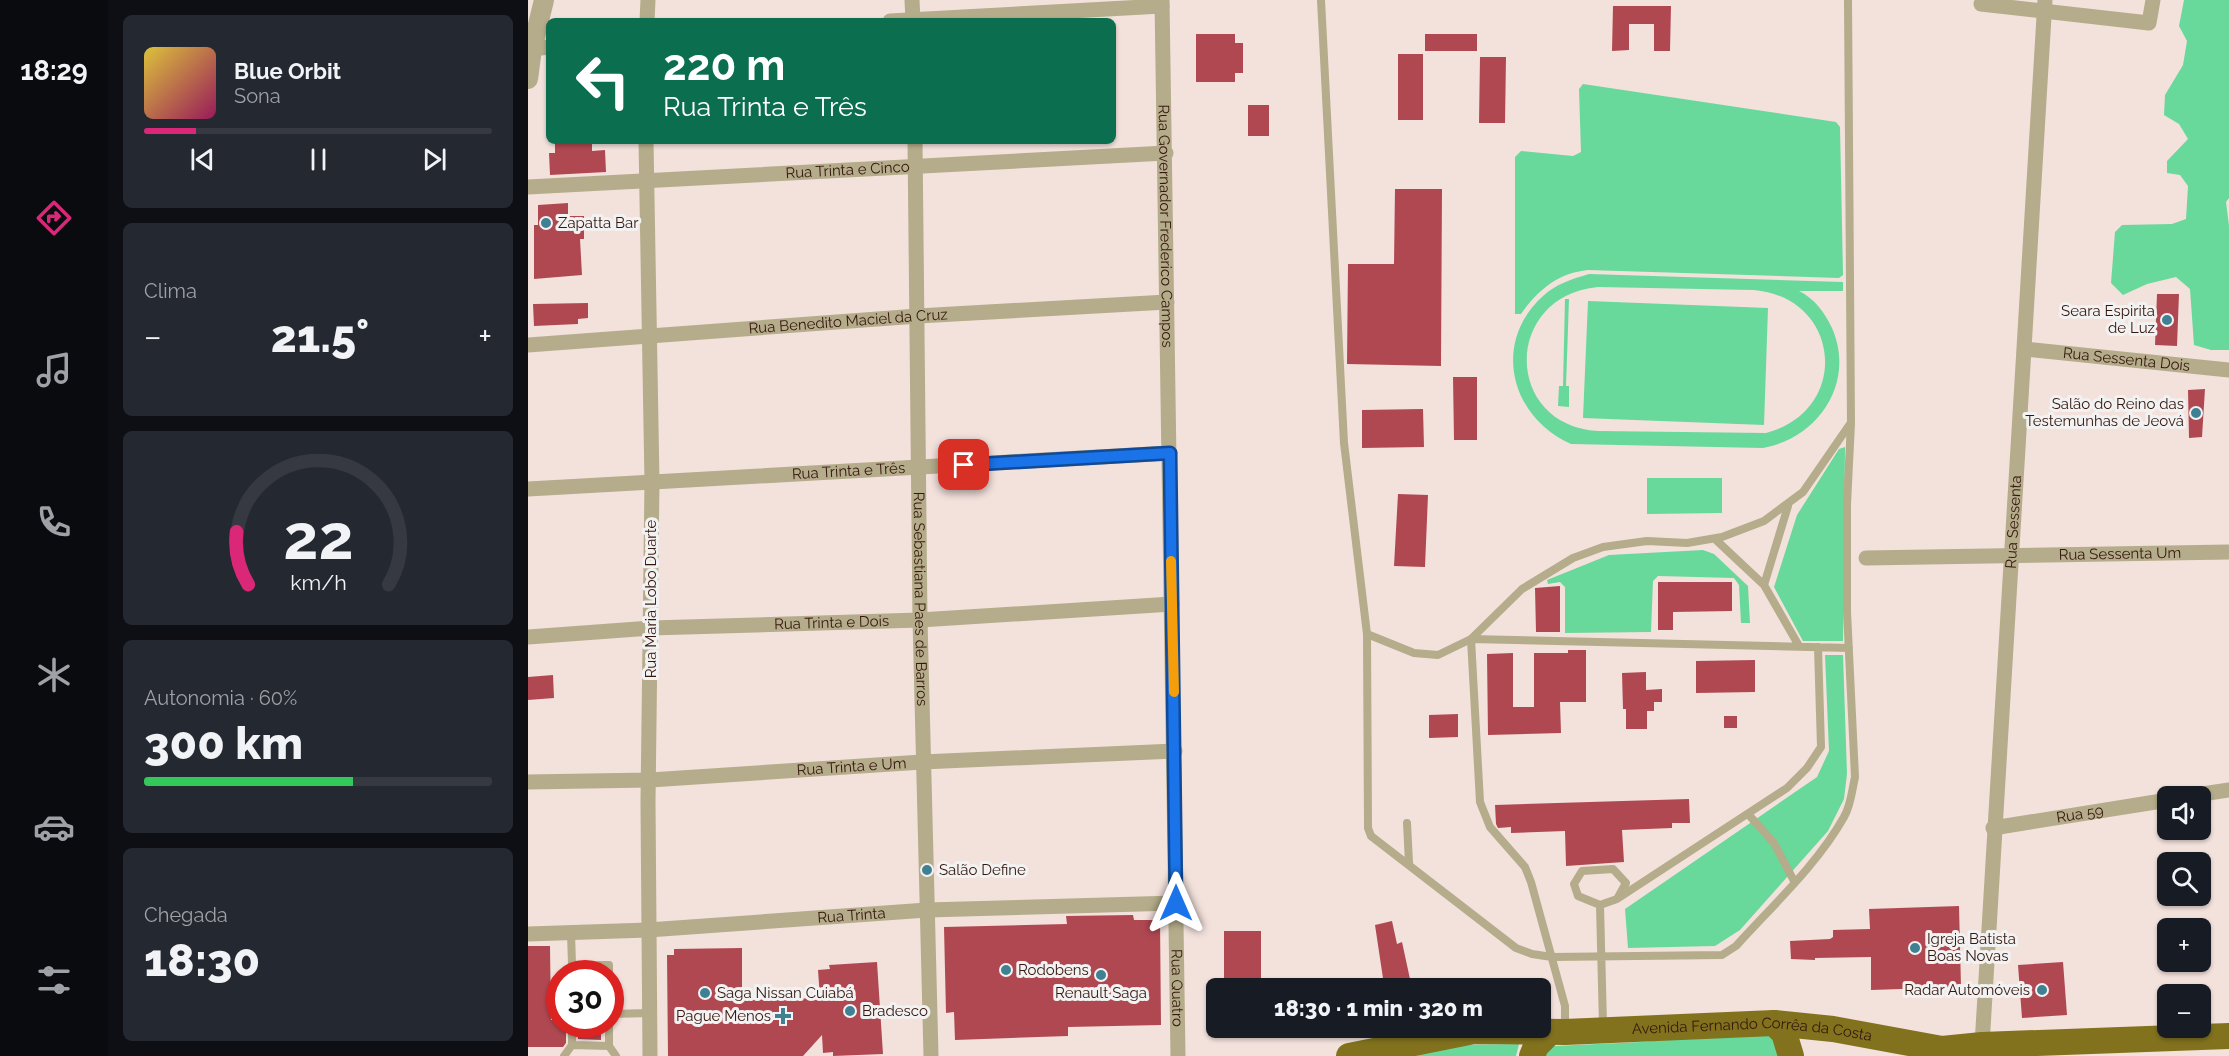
<!DOCTYPE html>
<html lang="pt">
<meta charset="utf-8">
<style>
body{margin:0;font-family:Raleway,sans-serif;background:#242831;color:#f1f3f6;height:100vh;display:flex;flex-direction:column;font-size:22px;white-space:nowrap}
*{box-sizing:border-box;margin:0}
p{font-size:20px;color:#9ea1a6}
.icon{flex:none;width:33px;height:33px;fill:none;stroke:currentColor;stroke-width:2;stroke-linecap:round;stroke-linejoin:round}
.map{position:relative;flex:1;overflow:hidden}
.panel{display:flex;flex-direction:column;gap:15px;padding:15px;background:#0d0f14;width:420px}
.panel>*{flex:none}
.top-card{position:absolute;left:18px;top:18px;width:570px;height:126px;border-radius:9px;box-shadow:0 2px 4px #0004;background:#0b6e4f;color:#fff;overflow:hidden}
.tools{position:absolute;left:1629px;top:786px;display:grid;gap:12px}
.tools a{display:grid;place-items:center;width:54px;height:54px;border-radius:9px;background:#171b24;box-shadow:0 2px 4px #0004;font-size:30px}
.speed{position:absolute;left:18px;top:960px;display:flex;gap:12px;font-size:30px;font-weight:700;text-align:center}
.speed>*{display:grid;place-content:center;width:78px;height:78px;border-radius:50%;background:#171b24;box-shadow:0 2px 4px #0004;line-height:1}
.speed .limit{border:9px solid #d22;background:#fff;color:#111}
.pin{position:absolute;display:grid;place-items:center;width:51px;height:51px;color:#fff;margin:-26px;border-radius:12px;box-shadow:0 3px 9px #0006}
.me{position:absolute;width:66px;margin:-33px;rotate:0deg;stroke-linejoin:round;filter:drop-shadow(0 0 4px #0008)}
.turn{display:flex;align-items:center;gap:21px;height:126px;padding:0 18px;font-size:27px}
.turn .icon{width:78px;height:78px;stroke-width:2.5}
.turn b{display:block;font-size:42px;line-height:51px}
.big{font-size:45px;font-weight:800;line-height:1.1}
.panel .tile{flex:1;display:flex;flex-direction:column;justify-content:center;gap:9px;min-width:0;padding:0 21px;border-radius:9px;background:#242831}
.panel .dial{align-items:center;gap:0}
.dial svg{height:156px;overflow:visible;fill:none;stroke:#363941;stroke-width:7;stroke-linecap:round;text-anchor:middle}
.dial text{fill:#f1f3f6;stroke:none}
.song{display:flex;align-items:center;gap:18px}
.cover{width:72px;height:72px;border-radius:9px;background:linear-gradient(135deg,hsl(50 70% 55%),hsl(330 70% 35%))}
.played{height:6px;border-radius:3px;background:linear-gradient(90deg,#db2777 15%,#363941 15%)}
.keys{display:flex;justify-content:space-around;direction:ltr}
.heat{display:flex;justify-content:space-between;align-items:center;font-size:33px;direction:ltr}
.charge{height:9px;border-radius:4px;background:linear-gradient(90deg,#34c759 60%,#363941 0)}
.trip{position:absolute;left:678px;top:978px;width:345px;height:60px;border-radius:9px;background:#171b24;box-shadow:0 2px 4px #0004;font-weight:800;line-height:60px;text-align:center}
main{display:flex;flex:1;min-height:0}
.dock{display:flex;flex-direction:column;width:108px;justify-content:space-around;align-items:center;background:#090b0e;color:#9ea1a6}
.dock .icon{width:42px;height:42px}
.dock .selected{color:#db2777}
.dock b{font-size:27px;color:#f1f3f6}
.map>svg:first-child{display:block}
.green{fill:#69d89b;fill-rule:evenodd}
.building{fill:#b04851}
.lines{fill:none;stroke-linecap:round;stroke-linejoin:round}
.service{stroke:#b4ac8a;stroke-width:8}
.minor{stroke:#b4ac8a;stroke-width:15}
.tertiary{stroke:#b4ac8a;stroke-width:20}
.trunk{stroke:#82721e;stroke-width:26}
.route-casing{stroke:#114b97;stroke-width:15}
.route{stroke:#1a73e8;stroke-width:10}
.slow{stroke:#f59e0b;stroke-width:10}
.poi-dot{fill:#3f8192;stroke:#f2f2f2;stroke-width:2}
.labels{text-anchor:middle;dominant-baseline:central;stroke-width:6;stroke-linejoin:round;paint-order:stroke}
.street-label{font-size:15px;fill:#36170e;stroke:#f2f2f2}
.poi-label{font-size:15px;fill:#36170e;stroke:#f2f2f2;text-anchor:start}
</style>
<main>
<nav class="dock">
<b>18:29</b>
<svg class="icon selected" aria-label="directions" viewBox="0 0 24 24"><path d="M12 3l9 9-9 9-9-9zM9 14v-3h6M13 9l2 2-2 2"/></svg>
<svg class="icon" aria-label="music" viewBox="0 0 24 24"><path d="M9 18V5l10-2v13"/><circle cx="6" cy="18" r="3"/><circle cx="16" cy="16" r="3"/></svg>
<svg class="icon" aria-label="phone" viewBox="0 0 24 24"><path d="M5 4h4l2 5-3 2q2 4 5 5l2-3 5 2v4C11 20 4 13 5 4z"/></svg>
<svg class="icon" aria-label="climate" viewBox="0 0 24 24"><path d="M12 3v18M4 7l16 10M4 17L20 7"/></svg>
<svg class="icon" aria-label="car" viewBox="0 0 24 24"><path d="M5 17H2v-5l4-1 3-4h7l3 4 3 1v5h-3M9 17h6M6 11h13"/><circle cx="7" cy="17" r="2"/><circle cx="17" cy="17" r="2"/></svg>
<svg class="icon" aria-label="filters" viewBox="0 0 24 24"><path d="M4 7h16M4 17h16"/><circle cx="9" cy="7" r="2"/><circle cx="15" cy="17" r="2"/></svg>
</nav>
<section class="panel">
<div class="tile">
<div class="song"><i class="cover"></i><div><b>Blue Orbit</b><p>Sona</p></div></div>
<div class="played"></div>
<div class="keys"><svg class="icon" aria-label="previous" viewBox="0 0 24 24"><path d="M18 5L8 12l10 7zM5 5v14"/></svg><svg class="icon" aria-label="pause" viewBox="0 0 24 24"><path d="M8 5v14M16 5v14"/></svg><svg class="icon" aria-label="next" viewBox="0 0 24 24"><path d="M6 5l10 7-10 7zM19 5v14"/></svg></div>
</div>
<div class="tile"><p>Clima</p>
<div class="heat"><a>−</a><b class="big">21.5°</b><a>+</a></div>
</div>
<div class="tile dial"><svg viewBox="0 0 100 80">
<path d="M14 69A42 42 0 1 1 86 69"/>
<path d="M14 69A42 42 0 0 1 8 42" stroke="#db2777"/>
<text x="50" y="56" font-size="32" font-weight="700">22</text>
<text x="50" y="72" font-size="11">km/h</text>
</svg></div>
<div class="tile"><p>Autonomia · 60%</p><b class="big">300 km</b><div class="charge"></div></div>
<div class="tile"><p>Chegada</p><b class="big">18:30</b></div>
</section>
<div class="map">
<svg width="1701" height="1056" viewBox="0 0 1701 1056">
<rect width="100%" height="100%" fill="#f3e1dc"/>
<!-- green -->
<path class="green" d="M1656,0H1701V198L1698,202L1701,226V350H1683L1666,345L1662,289L1648,277L1619,284L1595,295L1583,283L1587,232L1594,225L1644,224L1658,219L1660,186L1652,175L1639,173V161L1660,139L1651,124L1636,115L1637,95L1655,65L1659,41L1651,26Z
M1055,84L1308,122L1312,127L1315,275L1311,278L1060,270C1030,273 1010,290 993,314H987V157L993,151L1045,156L1053,152L1051,89Z
M1061,274L1315,282V291H1271C1286,298 1297,313 1304,328C1328,383 1290,438 1235,448L1043,444C983,418 963,343 1015,296C1028,284 1044,279 1061,274ZM1070,287L1226,290C1314,298 1323,411 1238,433L1070,431C975,425 975,296 1070,287Z
M1037,299H1041L1038,386H1041V407L1030,406L1031,386H1035Z
M1060,301L1240,308L1236,425L1055,418Z
M1317,447L1315,641H1275L1246,587L1269,515L1311,449Z
M1119,478H1194V513L1119,514Z
M1175,550L1186,554L1220,586L1222,623H1213L1211,585L1206,578L1130,576L1125,581L1123,632L1037,633V587L1032,582L1020,584L1019,580L1081,555Z
M1297,655H1315L1319,774L1316,799L1300,831L1212,930L1187,946L1100,948L1097,909L1289,777L1301,751Z
M1239,1031L1259,1056H1011L1026,1046L1113,1042Z
M991,1044L988,1056H868L925,1045Z"/>
<!-- building -->
<path class="building" d="M1085,6H1143L1142,51H1126V24H1101V50L1084,51Z
M668,34H707V43H715V73H707V82H668Z
M897,34H949V51H897Z
M870,54H895V120H870Z
M952,57H978L977,123H951Z
M720,105H741V136H720Z
M27,141H64V151L77,150L78,172L22,175L21,153H27Z
M867,189H914L913,366L819,364L820,264H866Z
M40,203V216H56V239H52L54,275L6,279V225H10V205Z
M1629,294H1651L1649,346L1627,345Z
M60,303V318L50,319V324L6,326L5,304Z
M925,377H949V440H926Z
M1677,389L1674,437L1661,438L1660,390Z
M895,409L896,447L834,448V410Z
M870,494L900,495L897,567L866,566Z
M1130,582H1204V611L1145,612V630H1130Z
M1032,586V632H1008L1007,588Z
M1040,650H1058V702H1032L1033,733L960,735L959,654L985,653V707H1006V653H1040Z
M1227,660V692L1168,693V661Z
M1118,672V690L1134,689V702H1126V711H1119V729H1098V709H1095L1094,673Z
M25,675L26,698L0,700V677Z
M930,714V737L901,738V715Z
M1196,716H1209V728H1196Z
M1161,799L1162,823H1144V828L1094,830L1096,862L1038,866L1037,831L983,833V827L970,828L968,824L967,805Z
M1431,906L1433,987L1343,990V957L1287,958V960L1263,959L1262,941L1302,939L1305,937V930L1342,929L1341,909Z
M605,915L606,920H632L633,1025L540,1027V1036L427,1040L426,1012L418,1013L416,927L539,924L538,916Z
M864,921L869,944L874,942L882,979L856,985L847,925Z
M696,931H733V988H696Z
M0,946H22L23,1020H32V1024H38V1043L35,1047H0Z
M214,948V1000L292,998L290,970L302,969L301,965L349,962L355,1054L305,1056V1052L295,1053L294,1035L275,1056H140L139,955H146V949Z
M1535,962L1539,1015L1494,1018L1490,965Z
M50,1024H73V1040L50,1039Z"/>
<g class="lines">
<!-- service -->
<path class="service" d="M793,0L816,443L839,634L840,828L843,836L988,948L1004,954L1024,957L1194,955L1208,946C1245,905 1289,865 1316,817C1323,805 1324,790 1327,777L1319,612V504L1323,423L1320,0
M1187,539L1236,585L1260,506
M1236,585L1271,646
M839,634L886,653L910,655L943,639L994,589L1045,558L1075,547L1119,541L1159,543L1194,537L1236,521L1275,492L1322,424
M1220,814L1246,843L1266,881
M879,823L881,863
M1085,869L1098,883L1089,899L1072,905L1050,896L1046,884L1054,871Z
M1089,899L1259,788L1279,768L1293,747L1290,647
M1072,905L1075,1025
M43,933L44,965
M44,974V965H81V974
M82,1014L122,1013
M44,1024V1045
M81,1024V1046
M1037,1028V1006L1003,882L997,867L962,827L952,802L943,639L1321,648
M36,1056L44,1045L81,1046L88,1056"/>
<!-- minor -->
<g class="minor">
<path d="M384,0L385,21"/>
<path id="s1" d="M634,0L650,1056"/>
<path d="M1453,4L1621,23L1625,0"/>
<path d="M119,21L120,0"/>
<path d="M362,21L634,6"/>
<path d="M4,49L21,47"/>
<path d="M118,141L124,482L120,802L122,1056"/>
<path id="s2" d="M387,141L392,620L403,1056"/>
<path id="s3" d="M0,187L638,153"/>
<path id="s4" d="M0,345L390,316L639,302"/>
<path id="s5" d="M1497,349L1701,370"/>
<path id="s6" d="M0,489L642,453"/>
<path id="s7" d="M1338,558L1701,552"/>
<path id="s8" d="M0,637L123,628L392,620L644,604"/>
<path id="s9" d="M0,782L122,780L394,762L647,751"/>
<path d="M1661,796L1701,790"/>
<path id="s10" d="M1465,828L1640,800"/>
<path id="s11" d="M0,934L120,930L399,910L648,903"/>
<path id="s12" d="M1454,1045L1517,0"/>
</g>
<!-- tertiary -->
<path class="tertiary" d="M0,79L4,49L16,0"/>
<!-- trunk -->
<g class="trunk">
<path d="M1246,1023L1256,1033L1263,1056"/>
<path id="s13" d="M821,1056L946,1031L1037,1032L1246,1023L1305,1029L1414,1049L1454,1045L1701,1036"/>
<path d="M1004,1056L1008,1046L1022,1032"/>
</g>
</g>
<g class="lines">
<defs>
<path id="route" d="M436,465L642,453L648,903"/>
</defs>
<!-- route casing -->
<use href="#route" class="route-casing"/>
<!-- route -->
<use href="#route" class="route"/>
<!-- slow -->
<path class="slow" d="M643,561L646,692"/>
</g>
<!-- markers -->
<g class="poi-dot">
<circle cx="18" cy="223" r="6"/>
<circle cx="1639" cy="320" r="6"/>
<circle cx="1668" cy="413" r="6"/>
<circle cx="399" cy="870" r="6"/>
<circle cx="1387" cy="948" r="6"/>
<circle cx="478" cy="970" r="6"/>
<circle cx="573" cy="975" r="6"/>
<circle cx="1514" cy="990" r="6"/>
<circle cx="177" cy="993" r="6"/>
<circle cx="322" cy="1011" r="6"/>
<path d="M252 1007h6v6h6v6h-6v6h-6v-6h-6v-6h6z"/>
</g>
<g class="labels">
<!-- street labels -->
<g class="street-label">
<text stroke="none"><textPath href="#s3" startOffset="320">Rua Trinta e Cinco</textPath></text>
<text stroke="none"><textPath href="#s1" startOffset="226">Rua Governador Frederico Campos</textPath></text>
<text stroke="none"><textPath href="#s4" startOffset="321">Rua Benedito Maciel da Cruz</textPath></text>
<text stroke="none"><textPath href="#s5" startOffset="102">Rua Sessenta Dois</textPath></text>
<text stroke="none"><textPath href="#s6" startOffset="321">Rua Trinta e Três</textPath></text>
<text stroke="none"><textPath href="#s12" startOffset="524">Rua Sessenta</textPath></text>
<text stroke="none"><textPath href="#s7" startOffset="254">Rua Sessenta Um</textPath></text>
<text transform="translate(123 599) rotate(-90)">Rua Maria Lobo Duarte</text>
<text stroke="none"><textPath href="#s2" startOffset="458">Rua Sebastiana Paes de Barros</textPath></text>
<text stroke="none"><textPath href="#s8" startOffset="304">Rua Trinta e Dois</textPath></text>
<text stroke="none"><textPath href="#s9" startOffset="324">Rua Trinta e Um</textPath></text>
<text stroke="none"><textPath href="#s10" startOffset="88">Rua 59</textPath></text>
<text stroke="none"><textPath href="#s11" startOffset="324">Rua Trinta</textPath></text>
<text stroke="none"><textPath href="#s1" startOffset="988">Rua Quatro</textPath></text>
<text stroke="none"><textPath href="#s13" startOffset="406">Avenida Fernando Corrêa da Costa</textPath></text>
</g>
<!-- poi labels -->
<g class="poi-label">
<text x="30" y="223">Zapatta Bar</text>
<text x="1627" y="311" text-anchor="end">Seara Espirita<tspan x="1627" dy="17">de Luz</tspan></text>
<text x="1656" y="404" text-anchor="end">Salão do Reino das<tspan x="1656" dy="17">Testemunhas de Jeová</tspan></text>
<text x="411" y="870">Salão Define</text>
<text x="1399" y="939">Igreja Batista<tspan x="1399" dy="17">Boas Novas</tspan></text>
<text x="490" y="970">Rodobens</text>
<text x="1502" y="990" text-anchor="end">Radar Automóveis</text>
<text x="189" y="993">Saga Nissan Cuiabá</text>
<text x="573" y="993" text-anchor="middle">Renault Saga</text>
<text x="334" y="1011">Bradesco</text>
<text x="243" y="1016" text-anchor="end">Pague Menos</text>
</g>
</g>
</svg>
<div class="tools">
<a><svg class="icon" aria-label="sound" viewBox="0 0 24 24"><path d="M4 9h4l5-4v14l-5-4H4zM17 9q2 3 0 6"/></svg></a>
<a><svg class="icon" aria-label="search" viewBox="0 0 24 24"><circle cx="10" cy="10" r="6"/><path d="M15 15l6 6"/></svg></a>
<a>+</a>
<a>−</a>
</div>
<div class="speed"><div class="limit">30</div></div>
<div class="pin" style="left:436px;top:465px;background:#d93025"><svg class="icon" aria-label="arrive" viewBox="0 0 24 24"><path d="M6 21V4h12l-3 4 3 4H6"/></svg></div>
<svg class="me" style="left:648px;top:903px" viewBox="-20 -20 40 40"><path d="M0-17L14 15 0 8-14 15z" fill="#1a73e8" stroke="#fff" stroke-width="4"/></svg>
<div class="trip">18:30 · 1 min · 320 m</div>
<div class="top-card">
<div class="turn"><svg class="icon" aria-label="left" viewBox="0 0 24 24"><path d="M17 20v-9H6M10 6l-5 5 5 5"/></svg><div><b>220 m</b>Rua Trinta e Três</div></div>
</div>
</div>
</main>
